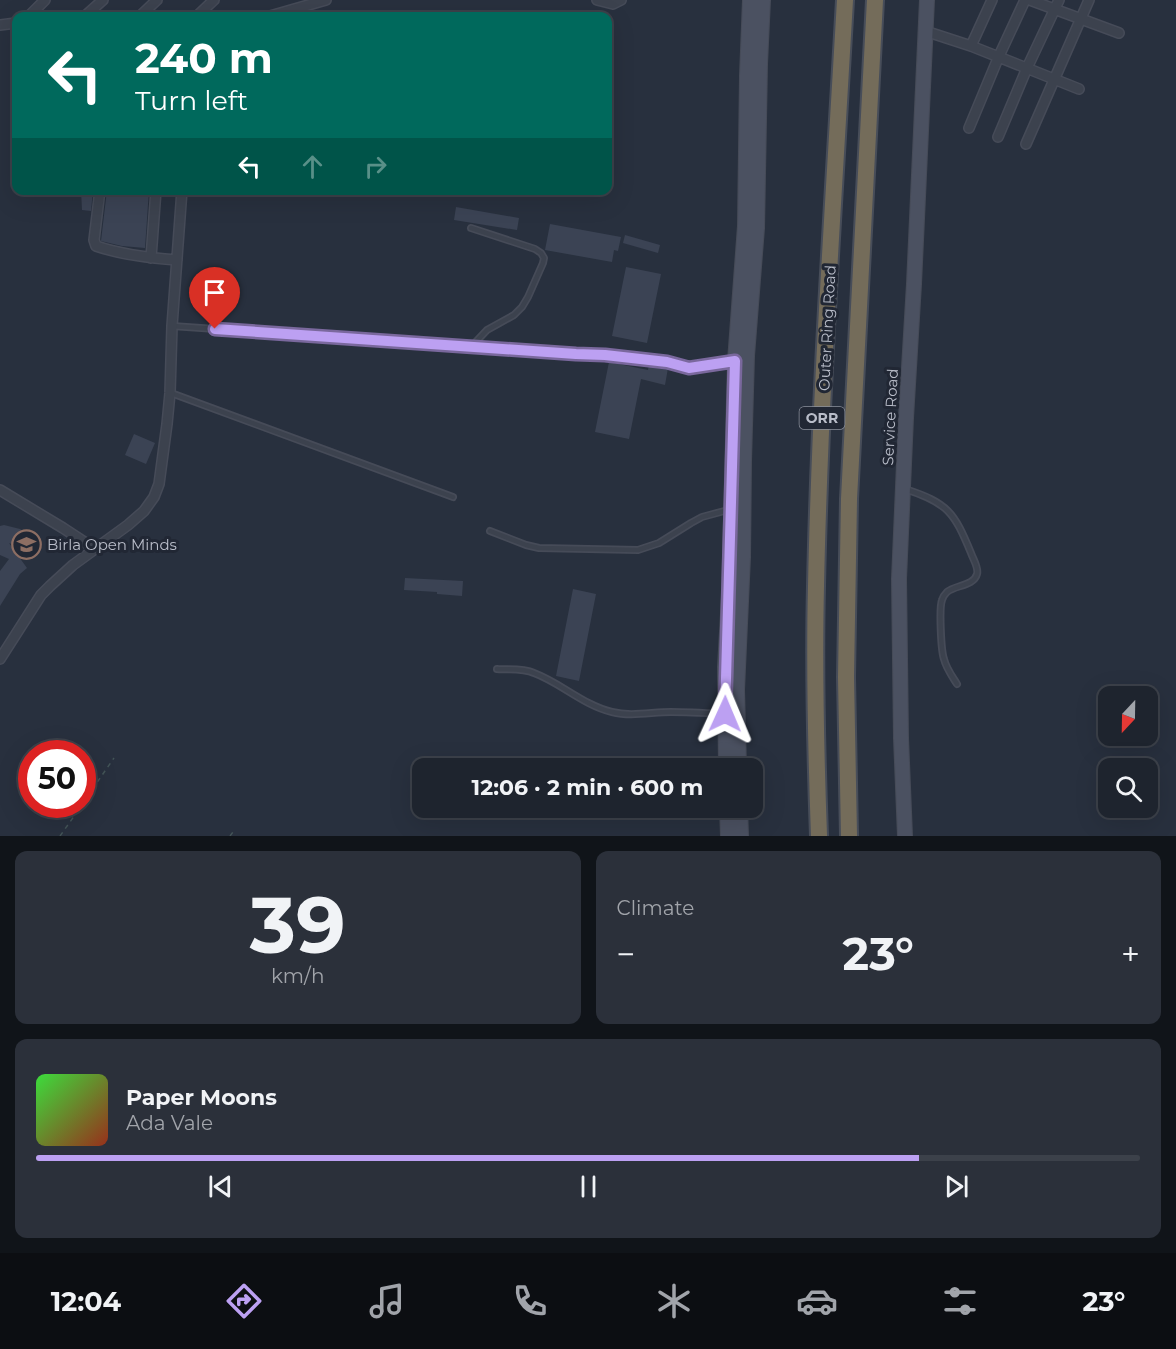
<!DOCTYPE html>
<meta charset="utf-8">
<style>
body{margin:0;font-family:Montserrat,sans-serif;background:#2b303a;color:#f1f3f6;height:100vh;display:flex;flex-direction:column;font-size:22px;white-space:nowrap}
*{box-sizing:border-box;margin:0}
p{font-size:20px;color:#a1a4aa}
.icon{flex:none;width:33px;height:33px;fill:none;stroke:currentColor;stroke-width:2;stroke-linecap:round;stroke-linejoin:round}
.map{position:relative;height:836px;overflow:hidden}
.details{display:flex;flex-direction:column;gap:15px;padding:15px;background:#101419;flex:1}
.details>*{flex:none}
.banner{position:absolute;left:12px;top:12px;width:600px;height:183px;border-radius:12px;box-shadow:0 6px 24px #0002,0 0 0 2px #3c414a;background:#00695c;color:#fff;overflow:hidden}
.needle{width:39px;rotate:202deg}
.tools{position:absolute;left:1098px;top:686px;display:grid;gap:12px}
.tools a{display:grid;place-items:center;width:60px;height:60px;border-radius:12px;background:#1e242e;box-shadow:0 6px 24px #0002,0 0 0 2px #3c414a;font-size:30px}
.speed{position:absolute;left:18px;top:740px;display:flex;gap:12px;font-size:30px;font-weight:700;text-align:center}
.speed>*{display:grid;place-content:center;width:78px;height:78px;border-radius:50%;background:#1e242e;box-shadow:0 6px 24px #0002,0 0 0 2px #3c414a;line-height:1}
.speed .limit{border:9px solid #d22;background:#fff;color:#111}
.pin{position:absolute;display:grid;place-items:center;width:51px;height:51px;color:#fff;margin:-62px -26px;border-radius:50% 50% 50% 0;rotate:-45deg;box-shadow:0 0 6px #0007}
.pin .icon{rotate:45deg}
.me{position:absolute;width:66px;margin:-33px;rotate:1deg;stroke-linejoin:round;filter:drop-shadow(0 0 4px #0008)}
.turn{display:flex;align-items:center;gap:21px;height:126px;padding:0 24px;font-size:27px}
.turn .icon{width:78px;height:78px;stroke-width:2.5}
.turn b{display:block;font-size:42px;line-height:51px}
.lanes{display:flex;align-items:center;height:57px;padding:0 24px;background:#0003;justify-content:center;gap:30px;direction:ltr}
.lanes .off{opacity:.35}
.big{font-size:45px;font-weight:700;line-height:1.1}
.details .widget{flex:1;display:flex;flex-direction:column;justify-content:center;gap:9px;min-width:0;padding:0 21px;border-radius:12px;background:#2b303a}
.details .dial{align-items:center;gap:0}
.dial b{font-size:78px;line-height:1}
.song{display:flex;align-items:center;gap:18px}
.cover{width:72px;height:72px;border-radius:9px;background:linear-gradient(135deg,hsl(120 70% 55%),hsl(10 70% 35%))}
.played{height:6px;border-radius:3px;background:linear-gradient(90deg,#bca0f2 80%,#3c414a 80%)}
.keys{display:flex;justify-content:space-around;direction:ltr}
.heat{display:flex;justify-content:space-between;align-items:center;font-size:33px;direction:ltr}
.details .tiles{flex:1;display:grid;gap:15px;grid-template-columns:1fr 1fr}
.widget:last-child{grid-column:span 2}
.trip{position:absolute;left:412px;top:758px;width:351px;height:60px;border-radius:12px;background:#1e242e;box-shadow:0 6px 24px #0002,0 0 0 2px #3c414a;font-weight:700;line-height:60px;text-align:center}
.dock{display:flex;height:96px;justify-content:space-around;align-items:center;background:#0c0e12;color:#a1a4aa}
.dock .icon{width:42px;height:42px}
.dock .current{color:#bca0f2}
.dock b{font-size:27px;color:#f1f3f6}
.map>svg:first-child{display:block}
.building{fill:#3b4354}
.lines{fill:none;stroke-linecap:round;stroke-linejoin:round}
.lane-casing{stroke:#464b58;stroke-width:8}
.street-casing{stroke:#464b58;stroke-width:12}
.secondary-casing{stroke:#464b58;stroke-width:16}
.highway-casing{stroke:#474d59;stroke-width:20}
.path{stroke:#435457;stroke-width:1.5;stroke-dasharray:4.5 4.5;stroke-linecap:butt}
.lane{stroke:#3c424e;stroke-width:4.5}
.street{stroke:#3c424e;stroke-width:9}
.secondary{stroke:#4b5161;stroke-width:14}
.highway{stroke:#746c5a;stroke-width:16}
.route-casing{stroke:#7a689d;stroke-width:15}
.route{stroke:#bca0f2;stroke-width:10}
.labels{text-anchor:middle;dominant-baseline:central;stroke-width:6;stroke-linejoin:round;paint-order:stroke}
.shield{fill:#212734;stroke:#8b909c;stroke-width:1.5}
.shield-label{font-size:14px;font-weight:bold;fill:#b9bdc9}
.street-label{font-size:15px;fill:#b9bdc9;stroke:#212734}
.poi-label{font-size:15px;fill:#b9bdc9;stroke:#212734;text-anchor:start}
</style>
<div class="map">
<svg width="1176" height="836" viewBox="0 0 1176 836">
<rect width="100%" height="100%" fill="#28303e"/>
<!-- building -->
<path class="building" d="M81,190H93L91,211L82,210Z
M107,190H149L145,248L122,246L101,241Z
M456,207L519,218L517,230L454,220Z
M550,224L621,237L618,251L614,250L612,262L545,250Z
M625,235L660,245L658,253L623,243Z
M626,267L661,274L647,343L612,336Z
M609,362L648,370L649,364L668,368L665,385L641,379L629,439L595,432Z
M134,434L155,443L146,464L125,455Z
M4,525L20,529L42,544L31,552L9,543L27,568L20,574L0,606V571L9,559L0,555V526Z
M405,578L463,581L462,596L437,594V592L404,590Z
M573,589L596,594L579,681L556,676Z"/>
<g class="lines">
<defs>
<path id="lane" d="M172,326L576,354L605,355L667,362L689,368L733,362
M471,347L487,330L514,315L522,307L528,297L543,263L544,258L541,253L535,249L471,228
M171,393L453,497
M905,489C948,503 954,512 971,553C973,559 979,568 977,574C974,586 955,585 947,592C944,595 943,596 942,600C939,608 941,651 944,659C946,668 952,676 957,684
M490,531L526,545L539,548L638,550L659,543L691,523L702,517L728,510
M497,669C509,670 523,668 534,673C561,683 583,705 612,712C631,717 652,712 671,712C688,712 705,713 722,714"/>
<path id="street" d="M597,0L613,4L621,0
M1030,0L1119,33
M29,16L45,0
M85,16L103,0
M140,16L157,0
M197,16L214,0
M270,16L326,0
M0,25L16,23
M925,31L971,46L1079,89
M971,46L992,0
M969,128L999,56L1025,0
M998,137L1027,68L1059,0
M1026,144L1089,0
M100,190L94,240L96,246C122,255 150,258 177,260
M151,258L156,190
M0,490L63,528L95,549
M0,659L41,595L50,586L73,565L128,525L144,511L154,497L159,484L167,424L170,393L172,326L182,190"/>
<path id="secondary" d="M726,768L725,667L729,596L735,361L745,226L747,76L750,0
M739,768L737,690L743,557L744,461L747,356L757,228L760,64L763,0
M727,807L728,836
M740,807L741,836
M905,836L901,738L899,579L906,418L914,284L927,0"/>
<path id="highway" d="M819,836C816,753 814,669 816,586C820,391 834,195 845,0
M849,836L846,677L849,499L875,0"/>
</defs>
<!-- lane casing -->
<use href="#lane" class="lane-casing"/>
<!-- street casing -->
<use href="#street" class="street-casing"/>
<!-- secondary casing -->
<use href="#secondary" class="secondary-casing"/>
<!-- highway casing -->
<use href="#highway" class="highway-casing"/>
<!-- path -->
<path class="path" d="M82,804L114,758
M60,836L82,805
M230,836L233,832"/>
<!-- lane -->
<use href="#lane" class="lane"/>
<!-- street -->
<use href="#street" class="street"/>
<!-- secondary -->
<use href="#secondary" class="secondary"/>
<!-- highway -->
<use href="#highway" class="highway"/>
</g>
<g class="lines">
<defs>
<path id="route" d="M215,329L576,354L605,355L667,362L689,368L735,361L725,714"/>
</defs>
<!-- route casing -->
<use href="#route" class="route-casing"/>
<!-- route -->
<use href="#route" class="route"/>
</g>
<!-- icons -->
<defs>
<symbol id="school-ring" viewBox="-11 -11 22 22"><circle r="9.5" fill="#212734" stroke="#8d6e63" stroke-width="1.5"/><path d="M0-5L7-2L0 1L-7-2ZM-4 1L0 2.5L4 1V4Q0 6-4 4Z" fill="#8d6e63"/></symbol>
</defs>
<g fill-rule="evenodd">
<use href="#school-ring" x="10" y="528" width="33" height="33"/>
</g>
<g class="labels">
<!-- shield labels -->
<rect class="shield" x="799.5" y="407" width="45" height="22" rx="4.5"/>
<g class="shield-label">
<text x="822" y="418">ORR</text>
</g>
<!-- street labels -->
<g class="street-label">
<text transform="translate(827 328) rotate(-87)">Outer Ring Road</text>
<text transform="translate(890 417) rotate(-87)">Service Road</text>
</g>
<!-- poi labels -->
<g class="poi-label">
<text x="47" y="544">Birla Open Minds</text>
</g>
</g>
</svg>
<div class="tools">
<a><svg class="needle" viewBox="-14 -14 28 28"><path d="M0-13l5 13h-10z" fill="#e53935"/><path d="M0 13l5-13h-10z" fill="#a1a4aa"/></svg></a>
<a><svg class="icon" aria-label="search" viewBox="0 0 24 24"><circle cx="10" cy="10" r="6"/><path d="M15 15l6 6"/></svg></a>
</div>
<div class="speed"><div class="limit">50</div></div>
<div class="pin" style="left:215px;top:329px;background:#d93025"><svg class="icon" aria-label="arrive" viewBox="0 0 24 24"><path d="M6 21V4h12l-3 4 3 4H6"/></svg></div>
<svg class="me" style="left:725px;top:714px" viewBox="-20 -20 40 40"><path d="M0-17L14 15 0 8-14 15z" fill="#bca0f2" stroke="#fff" stroke-width="4"/></svg>
<div class="trip">12:06 · 2 min · 600 m</div>
<div class="banner">
<div class="turn"><svg class="icon" aria-label="left" viewBox="0 0 24 24"><path d="M17 20v-9H6M10 6l-5 5 5 5"/></svg><div><b>240 m</b>Turn left</div></div>
<div class="lanes"><svg class="icon" aria-label="left" viewBox="0 0 24 24"><path d="M17 20v-9H6M10 6l-5 5 5 5"/></svg><svg class="icon off" aria-label="ahead" viewBox="0 0 24 24"><path d="M12 20V5M6 11l6-6 6 6"/></svg><svg class="icon off" aria-label="right" viewBox="0 0 24 24"><path d="M7 20v-9h11M14 6l5 5-5 5"/></svg></div>
</div>
</div>
<section class="details">
<div class="tiles">
<div class="widget dial"><b>39</b><p>km/h</p></div>
<div class="widget"><p>Climate</p>
<div class="heat"><a>−</a><b class="big">23°</b><a>+</a></div>
</div>
<div class="widget">
<div class="song"><i class="cover"></i><div><b>Paper Moons</b><p>Ada Vale</p></div></div>
<div class="played"></div>
<div class="keys"><svg class="icon" aria-label="previous" viewBox="0 0 24 24"><path d="M18 5L8 12l10 7zM5 5v14"/></svg><svg class="icon" aria-label="pause" viewBox="0 0 24 24"><path d="M8 5v14M16 5v14"/></svg><svg class="icon" aria-label="next" viewBox="0 0 24 24"><path d="M6 5l10 7-10 7zM19 5v14"/></svg></div>
</div>
</div>
</section>
<nav class="dock">
<b>12:04</b>
<svg class="icon current" aria-label="directions" viewBox="0 0 24 24"><path d="M12 3l9 9-9 9-9-9zM9 14v-3h6M13 9l2 2-2 2"/></svg>
<svg class="icon" aria-label="music" viewBox="0 0 24 24"><path d="M9 18V5l10-2v13"/><circle cx="6" cy="18" r="3"/><circle cx="16" cy="16" r="3"/></svg>
<svg class="icon" aria-label="phone" viewBox="0 0 24 24"><path d="M5 4h4l2 5-3 2q2 4 5 5l2-3 5 2v4C11 20 4 13 5 4z"/></svg>
<svg class="icon" aria-label="climate" viewBox="0 0 24 24"><path d="M12 3v18M4 7l16 10M4 17L20 7"/></svg>
<svg class="icon" aria-label="car" viewBox="0 0 24 24"><path d="M5 17H2v-5l4-1 3-4h7l3 4 3 1v5h-3M9 17h6M6 11h13"/><circle cx="7" cy="17" r="2"/><circle cx="17" cy="17" r="2"/></svg>
<svg class="icon" aria-label="filters" viewBox="0 0 24 24"><path d="M4 7h16M4 17h16"/><circle cx="9" cy="7" r="2"/><circle cx="15" cy="17" r="2"/></svg>
<b>23°</b>
</nav>
